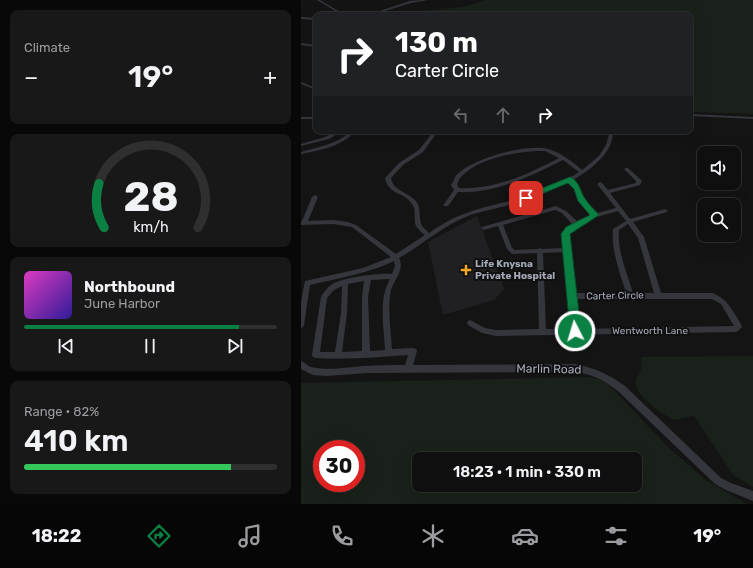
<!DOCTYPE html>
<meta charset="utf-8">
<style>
body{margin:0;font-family:Rubik,sans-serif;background:#181819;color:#f1f3f6;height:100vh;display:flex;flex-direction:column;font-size:15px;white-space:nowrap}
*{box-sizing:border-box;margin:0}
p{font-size:13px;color:#9b9c9f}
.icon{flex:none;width:22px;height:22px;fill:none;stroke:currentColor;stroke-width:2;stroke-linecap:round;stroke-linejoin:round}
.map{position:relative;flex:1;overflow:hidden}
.side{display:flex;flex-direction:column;gap:10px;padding:10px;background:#080809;width:301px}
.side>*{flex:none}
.guide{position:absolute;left:12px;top:12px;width:380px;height:122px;border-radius:8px;box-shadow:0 4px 16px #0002,0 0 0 1px #2f2f30;background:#202124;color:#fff;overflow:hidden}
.fabs{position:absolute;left:396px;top:146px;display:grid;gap:8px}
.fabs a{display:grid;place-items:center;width:44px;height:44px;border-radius:8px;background:#0f0f10;box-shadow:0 4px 16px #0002,0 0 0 1px #2f2f30;font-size:20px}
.speed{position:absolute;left:12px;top:440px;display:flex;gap:8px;font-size:20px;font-weight:700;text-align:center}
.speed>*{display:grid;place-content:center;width:52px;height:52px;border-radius:50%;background:#0f0f10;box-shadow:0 4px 16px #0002,0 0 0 1px #2f2f30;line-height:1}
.speed .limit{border:6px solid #d22;background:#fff;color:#111}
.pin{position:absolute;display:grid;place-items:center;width:34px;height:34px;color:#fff;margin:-17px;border-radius:8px;box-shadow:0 2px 6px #0006}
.me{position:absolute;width:44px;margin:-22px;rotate:355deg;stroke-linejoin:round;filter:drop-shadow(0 0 3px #0008)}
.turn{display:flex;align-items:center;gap:14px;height:84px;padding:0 16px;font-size:18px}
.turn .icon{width:52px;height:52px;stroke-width:2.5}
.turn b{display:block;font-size:28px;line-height:34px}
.lanes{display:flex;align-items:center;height:38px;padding:0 16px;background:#0003;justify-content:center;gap:20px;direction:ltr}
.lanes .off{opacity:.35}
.big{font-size:30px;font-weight:600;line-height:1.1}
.side .card{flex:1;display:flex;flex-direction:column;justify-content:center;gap:6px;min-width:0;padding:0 14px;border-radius:8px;background:#181819}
.side .dial{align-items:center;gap:0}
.dial svg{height:104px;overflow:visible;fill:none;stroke:#2f2f30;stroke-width:7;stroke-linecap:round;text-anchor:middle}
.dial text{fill:#f1f3f6;stroke:none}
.song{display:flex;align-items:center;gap:12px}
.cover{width:48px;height:48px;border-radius:6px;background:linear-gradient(135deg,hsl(310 70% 55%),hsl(250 70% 35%))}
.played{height:4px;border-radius:2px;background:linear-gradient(90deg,#0b8043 85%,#2f2f30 85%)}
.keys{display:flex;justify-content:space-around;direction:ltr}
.heat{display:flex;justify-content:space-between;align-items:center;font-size:22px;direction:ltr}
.charge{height:6px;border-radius:3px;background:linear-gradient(90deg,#34c759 82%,#2f2f30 0)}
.trip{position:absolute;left:111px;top:452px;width:230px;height:40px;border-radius:8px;background:#0f0f10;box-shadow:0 4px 16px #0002,0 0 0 1px #2f2f30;font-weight:600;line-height:40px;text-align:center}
.tab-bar{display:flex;height:64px;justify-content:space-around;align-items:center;background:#060606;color:#9b9c9f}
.tab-bar .icon{width:28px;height:28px}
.tab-bar .on{color:#0b8043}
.tab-bar b{font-size:18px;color:#f1f3f6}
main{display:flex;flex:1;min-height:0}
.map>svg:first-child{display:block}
.built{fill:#202022}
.green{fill:#1a201a;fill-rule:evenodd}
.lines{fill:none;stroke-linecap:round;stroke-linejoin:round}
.minor{fill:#34363b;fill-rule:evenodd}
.route{fill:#0b8043;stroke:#07532c}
.poi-dot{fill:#f7a62a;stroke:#0f0f10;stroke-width:1.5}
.labels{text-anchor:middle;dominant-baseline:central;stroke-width:4;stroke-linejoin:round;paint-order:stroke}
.poi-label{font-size:10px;font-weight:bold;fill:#a5abb6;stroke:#0f0f10;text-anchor:start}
.street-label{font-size:10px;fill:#a5abb6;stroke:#0f0f10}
.near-street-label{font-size:12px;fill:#a5abb6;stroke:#0f0f10}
</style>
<main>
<section class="side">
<div class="card"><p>Climate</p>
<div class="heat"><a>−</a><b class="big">19°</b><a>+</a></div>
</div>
<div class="card dial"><svg viewBox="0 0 100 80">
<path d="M14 69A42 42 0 1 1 86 69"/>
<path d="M14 69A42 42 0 0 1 10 35" stroke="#0b8043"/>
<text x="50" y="56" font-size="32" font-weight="700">28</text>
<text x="50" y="72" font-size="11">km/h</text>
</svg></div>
<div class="card">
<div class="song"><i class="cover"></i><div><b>Northbound</b><p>June Harbor</p></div></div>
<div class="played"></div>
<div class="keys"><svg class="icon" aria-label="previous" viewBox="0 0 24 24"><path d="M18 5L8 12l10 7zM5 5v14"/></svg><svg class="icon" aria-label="pause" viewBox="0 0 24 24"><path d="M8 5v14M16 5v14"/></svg><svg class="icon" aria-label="next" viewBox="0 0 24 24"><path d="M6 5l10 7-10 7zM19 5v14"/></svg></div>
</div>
<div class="card"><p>Range · 82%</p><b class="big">410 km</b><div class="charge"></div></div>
</section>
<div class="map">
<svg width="452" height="504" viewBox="0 0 452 504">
<rect width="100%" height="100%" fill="#141415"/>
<!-- built -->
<path class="built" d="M176,216L203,289L193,300L142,315L127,242Z"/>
<!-- green -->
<path class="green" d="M186,0H452V114L389,112V15H112L119,11L161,7Z
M452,356V487L432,475L393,416L373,420C361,414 333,396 335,381C335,377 338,376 339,372C341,368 340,361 340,357Z
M291,377L305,382L367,447L405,480L446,504H0V383ZM21,449H55V483H21ZM118,459H334V485H118Z"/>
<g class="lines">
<!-- minor -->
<path class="minor" d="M16,0H19L44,15H41Z
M120,0H127L110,3L71,15H67L109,1Z
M0,17L15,18V20L0,19Z
M0,43L15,45V47L0,45Z
M0,82L15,88V90L0,84Z
M389,114L452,117V119L389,116Z
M0,117H15V119H0Z
M36,131H41L28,139L0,146V144L24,137Z
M50,131H54C41,147 19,150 0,154V152C17,147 37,144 50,131Z
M133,131H137L122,152L102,165L90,178C92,191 107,192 115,201C121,209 117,219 121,226C123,228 126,231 128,233C140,225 152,217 166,213C181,207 198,204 213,200C236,194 259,184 278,172L262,160C230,176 194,194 157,192L147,206H143L142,205L143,204L153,190L150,185C152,182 153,179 154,177C167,159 227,143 247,149C259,152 272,162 281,170L298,156L305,145L309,131H313C312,135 311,139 310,143C304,159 286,172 272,180L280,189L282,199L296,213L315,208L296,184L299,182L301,183L307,190L335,183V181L323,169L325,168H327L340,180L341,181L339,185L309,193L329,219L364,209L367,211L366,212L332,222L343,237L360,293H412C416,295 420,297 423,300C428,304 439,321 441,327L437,331L435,332L195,336L181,333L167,325L166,323L167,321L169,320L184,328L195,330L238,329L236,253L211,254L206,249L197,226L183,230L180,228L181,227L255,206L265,211L276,221L291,215L278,201L275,189L268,182C252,190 235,197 217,203C201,207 185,210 169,215C143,225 122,244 98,258C104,270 93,279 90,290C86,309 90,330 91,349L112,348L115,349L116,351L112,365L274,364C294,368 307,374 324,386L420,478L430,483L452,491V501L425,490L414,484L318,392C303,380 294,375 274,372L66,373L26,376L12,375L0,369V361C4,362 6,366 10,367C26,371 48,367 64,366C77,365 91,365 104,365L107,355C76,357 46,360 15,358L12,357L11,355L20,297C22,293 26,288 30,285C42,277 77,273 91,274L94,266L93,261C66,274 37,278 9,285L3,325L2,327L0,328V302L4,281L62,268L90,257L51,227L32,224L0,225V221H1L11,197L14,195L17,197L7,221L32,220L47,222L55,225L95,254L124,235C121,233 117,229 115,226C112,219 116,210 111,204C104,192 87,195 84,178L98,163L118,150ZM236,151H244L258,158C228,174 193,190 158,188L156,185C157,182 158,179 160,177C176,159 213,152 236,151ZM254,210L261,213L271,224L266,228L261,233L263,248L241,249L239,248L237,249L214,250L211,248L202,225ZM317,211L325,221L312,229C310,251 319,273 325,293H273L267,233L275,227L278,226C285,219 306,214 317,211ZM327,224L337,238L353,293H332C326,273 316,251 318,230ZM263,252L270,329H245L242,253ZM87,279H89C77,300 83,327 84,350L69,351L67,297L70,280ZM63,281L61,297V351L41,352L46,313L47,284ZM41,286L40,313L34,352H19L26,298L33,290ZM274,299H411L420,304L433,326L277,329Z"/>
</g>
<!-- route -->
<path class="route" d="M269,177C279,181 279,193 285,200C289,206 294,210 298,215L269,234L280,331L278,334L274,336L270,334L269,331L260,234L265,227L289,215L277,201L273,189L267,183L228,199H222L221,198L222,196Z"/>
<!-- markers -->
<path class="poi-dot" d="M163 264h4v4h4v4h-4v4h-4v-4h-4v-4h4z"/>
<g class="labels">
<!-- poi labels -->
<g class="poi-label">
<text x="174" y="264">Life Knysna<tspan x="174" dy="12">Private Hospital</tspan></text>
</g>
<!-- street labels -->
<g class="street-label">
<text transform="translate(314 296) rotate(-1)">Carter Circle</text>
<text x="349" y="331">Wentworth Lane</text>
</g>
<!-- near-street labels -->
<g class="near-street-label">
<text transform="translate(248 369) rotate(1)">Marlin Road</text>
</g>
</g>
</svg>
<div class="fabs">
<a><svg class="icon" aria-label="sound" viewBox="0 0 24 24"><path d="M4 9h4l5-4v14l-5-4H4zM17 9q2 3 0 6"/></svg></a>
<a><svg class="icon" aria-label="search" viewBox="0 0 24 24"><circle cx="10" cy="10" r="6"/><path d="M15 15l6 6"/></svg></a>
</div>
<div class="speed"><div class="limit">30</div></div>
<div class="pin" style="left:225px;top:198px;background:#d93025"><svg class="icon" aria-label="arrive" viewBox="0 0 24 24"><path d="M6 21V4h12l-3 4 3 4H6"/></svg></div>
<svg class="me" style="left:274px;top:331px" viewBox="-20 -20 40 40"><circle r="17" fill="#0b8043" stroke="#fff" stroke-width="3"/><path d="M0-11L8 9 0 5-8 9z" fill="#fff"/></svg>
<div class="trip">18:23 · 1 min · 330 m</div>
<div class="guide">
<div class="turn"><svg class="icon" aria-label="right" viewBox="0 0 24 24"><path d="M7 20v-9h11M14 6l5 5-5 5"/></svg><div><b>130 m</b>Carter Circle</div></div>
<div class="lanes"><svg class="icon off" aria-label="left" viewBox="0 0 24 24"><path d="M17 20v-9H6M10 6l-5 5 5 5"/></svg><svg class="icon off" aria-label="ahead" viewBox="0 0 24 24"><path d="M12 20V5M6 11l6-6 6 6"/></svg><svg class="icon" aria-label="right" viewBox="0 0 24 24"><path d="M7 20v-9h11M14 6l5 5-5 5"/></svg></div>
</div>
</div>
</main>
<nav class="tab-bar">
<b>18:22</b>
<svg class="icon on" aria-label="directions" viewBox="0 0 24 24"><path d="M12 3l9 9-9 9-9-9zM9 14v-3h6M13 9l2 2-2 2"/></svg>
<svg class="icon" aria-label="music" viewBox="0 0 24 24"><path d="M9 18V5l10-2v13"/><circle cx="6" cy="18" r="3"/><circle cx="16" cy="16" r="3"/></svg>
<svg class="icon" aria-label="phone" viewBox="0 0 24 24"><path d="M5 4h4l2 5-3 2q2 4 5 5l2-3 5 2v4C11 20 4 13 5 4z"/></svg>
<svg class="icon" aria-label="climate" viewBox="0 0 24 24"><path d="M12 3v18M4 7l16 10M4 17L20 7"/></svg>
<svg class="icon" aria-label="car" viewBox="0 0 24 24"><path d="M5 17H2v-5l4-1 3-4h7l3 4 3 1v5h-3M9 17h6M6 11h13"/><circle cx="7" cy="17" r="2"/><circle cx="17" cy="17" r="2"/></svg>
<svg class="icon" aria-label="filters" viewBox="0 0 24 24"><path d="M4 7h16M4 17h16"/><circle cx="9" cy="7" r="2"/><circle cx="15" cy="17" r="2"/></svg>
<b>19°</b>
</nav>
